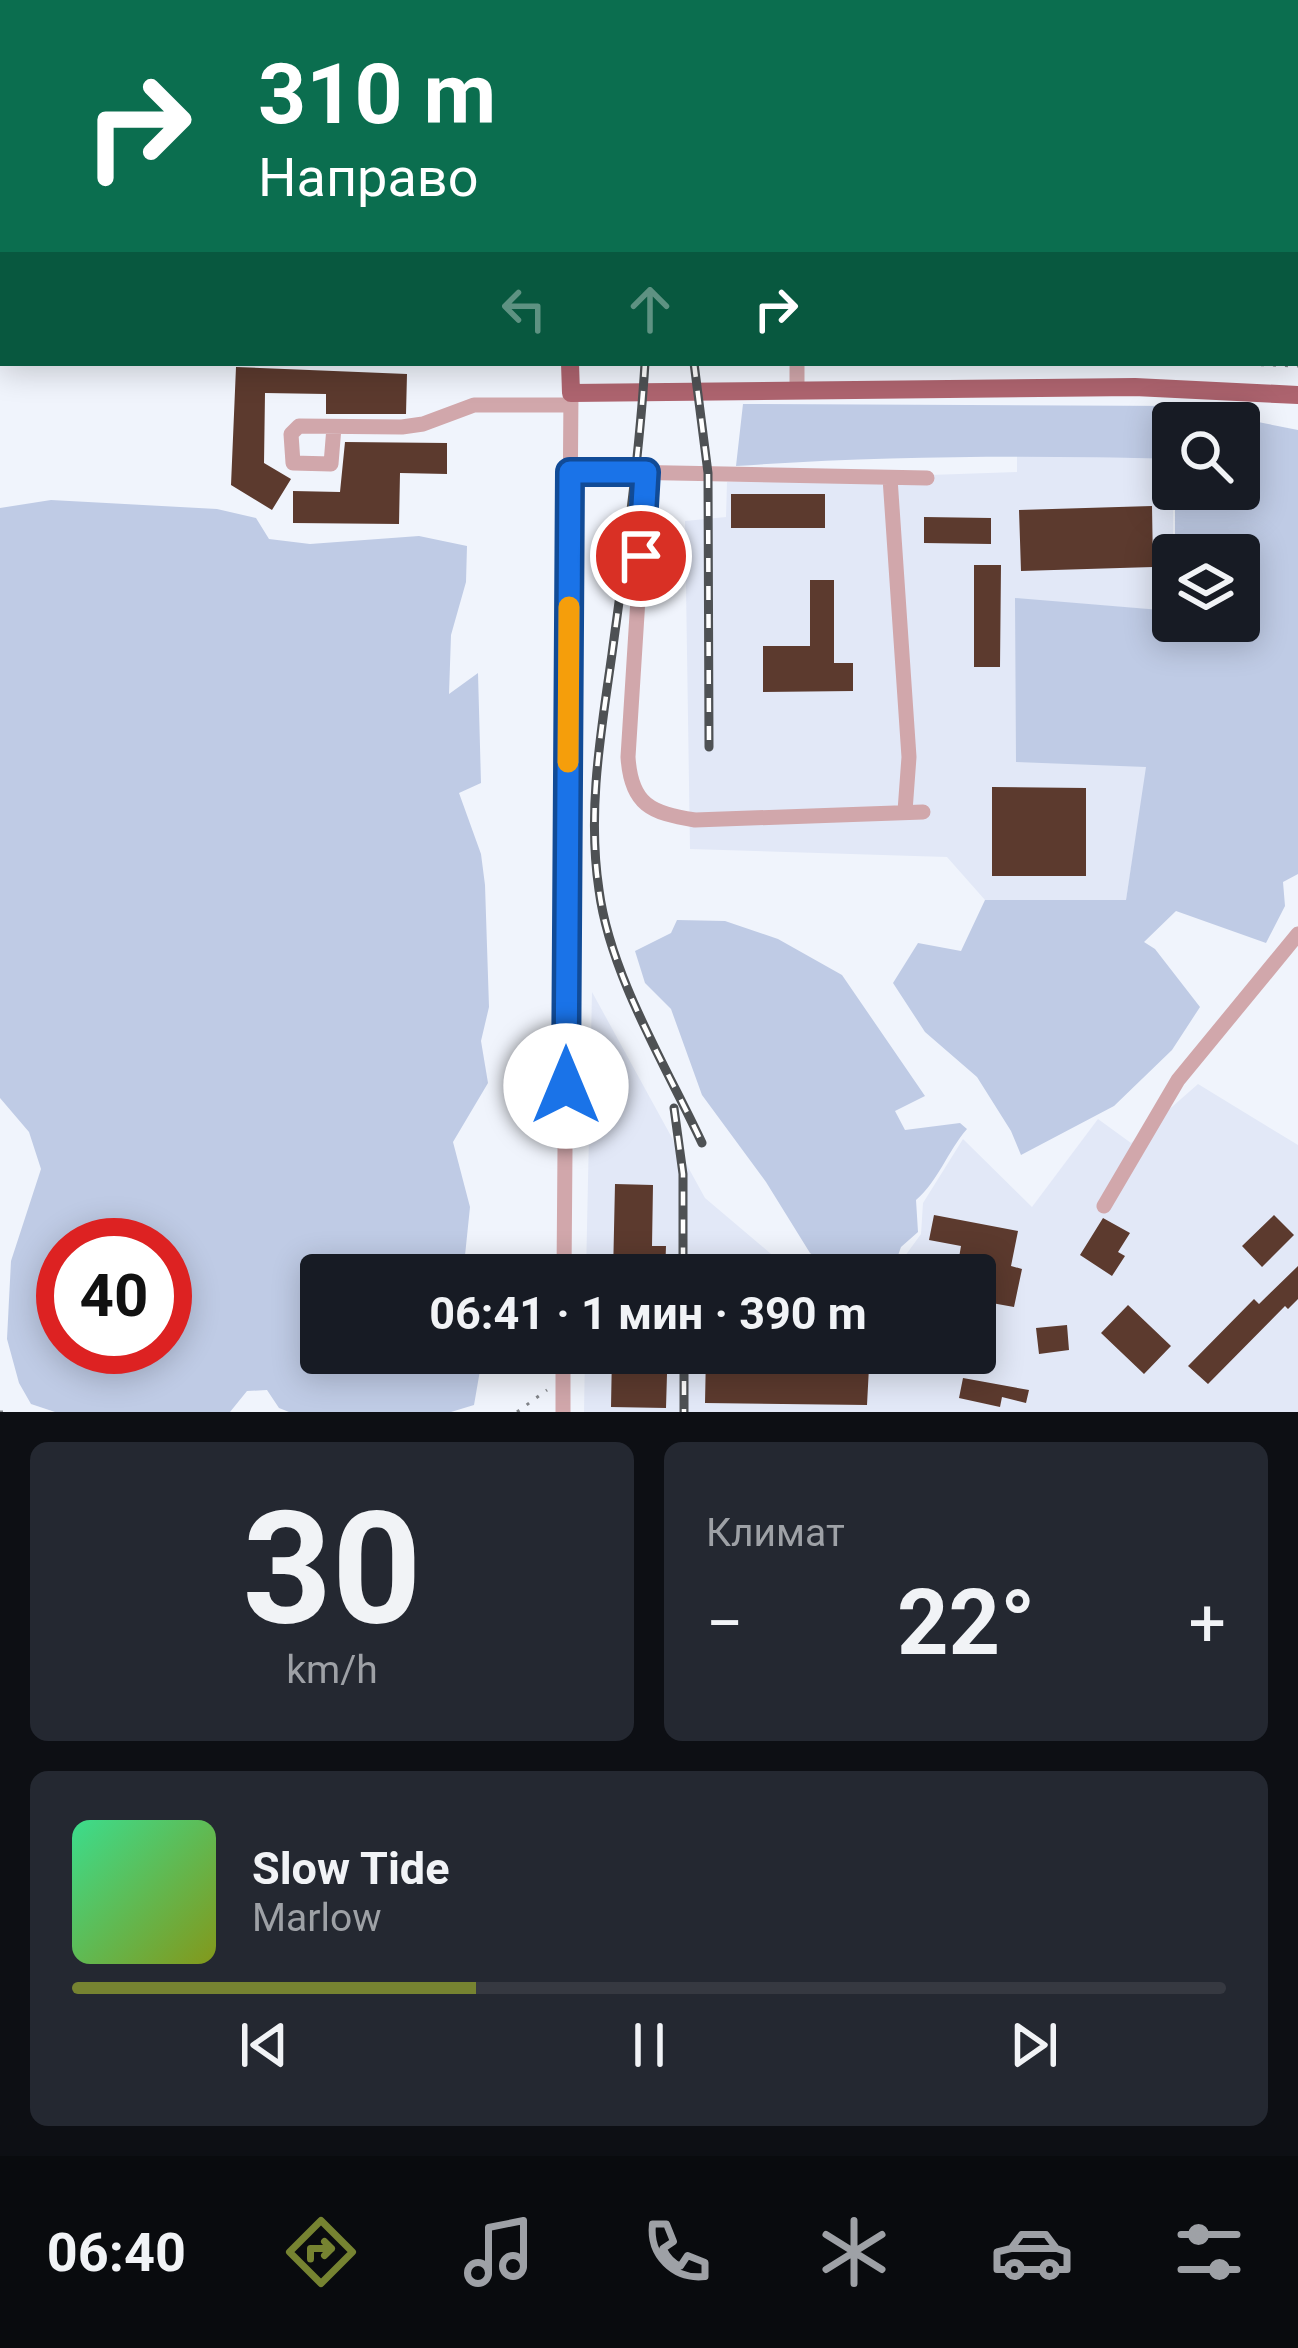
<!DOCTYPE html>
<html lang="ru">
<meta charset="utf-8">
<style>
body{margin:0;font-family:Roboto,sans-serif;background:#242831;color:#f1f3f6;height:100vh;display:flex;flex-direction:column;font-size:45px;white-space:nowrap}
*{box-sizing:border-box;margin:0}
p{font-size:39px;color:#9ea1a6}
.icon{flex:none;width:66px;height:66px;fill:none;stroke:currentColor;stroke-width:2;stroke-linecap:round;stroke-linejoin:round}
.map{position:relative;height:1412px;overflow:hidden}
.drawer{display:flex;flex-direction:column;gap:30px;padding:30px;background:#0d0f14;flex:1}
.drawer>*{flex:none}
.guide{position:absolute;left:0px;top:0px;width:1299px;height:366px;box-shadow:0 6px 30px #0003;background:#0b6e4f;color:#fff;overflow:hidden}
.controls{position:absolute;left:1152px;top:402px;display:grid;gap:24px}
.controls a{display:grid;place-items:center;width:108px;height:108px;border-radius:12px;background:#171b24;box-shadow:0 6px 30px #0003;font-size:60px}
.speed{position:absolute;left:36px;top:1218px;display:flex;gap:24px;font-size:60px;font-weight:700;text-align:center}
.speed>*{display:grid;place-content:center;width:156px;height:156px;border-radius:50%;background:#171b24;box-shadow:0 6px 30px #0003;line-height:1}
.speed .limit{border:18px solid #d22;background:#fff;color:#111}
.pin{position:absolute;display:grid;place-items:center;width:102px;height:102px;color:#fff;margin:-51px;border:6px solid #fff;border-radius:50%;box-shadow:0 3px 12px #0007}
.me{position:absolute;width:132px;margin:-66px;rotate:0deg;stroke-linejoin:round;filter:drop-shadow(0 0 9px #0008)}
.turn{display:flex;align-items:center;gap:42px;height:252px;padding:0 60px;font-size:54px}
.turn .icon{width:156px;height:156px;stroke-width:2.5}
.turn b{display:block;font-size:84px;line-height:102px}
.lanes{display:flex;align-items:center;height:114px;padding:0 60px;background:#0003;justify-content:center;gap:60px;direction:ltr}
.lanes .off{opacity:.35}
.big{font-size:90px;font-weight:700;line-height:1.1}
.drawer .card{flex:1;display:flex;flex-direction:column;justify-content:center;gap:18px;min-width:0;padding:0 42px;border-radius:18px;background:#242831}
.drawer .dial{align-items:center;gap:0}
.dial b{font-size:156px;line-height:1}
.song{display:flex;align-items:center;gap:36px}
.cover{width:144px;height:144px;border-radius:18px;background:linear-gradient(135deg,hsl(150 70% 55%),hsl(70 70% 35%))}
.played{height:12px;border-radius:6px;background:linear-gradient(90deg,#768331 35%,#363941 35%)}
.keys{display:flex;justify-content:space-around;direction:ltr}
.heat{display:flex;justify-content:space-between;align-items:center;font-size:66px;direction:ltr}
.drawer .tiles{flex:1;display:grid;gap:30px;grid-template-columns:1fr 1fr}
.card:last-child{grid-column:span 2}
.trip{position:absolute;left:300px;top:1254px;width:696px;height:120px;border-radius:12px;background:#171b24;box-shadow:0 6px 30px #0003;font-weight:700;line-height:120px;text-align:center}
.dock{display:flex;height:192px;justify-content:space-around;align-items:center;background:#090b0e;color:#9ea1a6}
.dock .icon{width:84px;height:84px}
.dock .on{color:#768331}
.dock b{font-size:54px;color:#f1f3f6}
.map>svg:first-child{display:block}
.built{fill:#e2e8f7}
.green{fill:#bfcbe5;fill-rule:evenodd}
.building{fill:#5c3a2e}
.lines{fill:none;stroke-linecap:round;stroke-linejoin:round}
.path{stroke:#82858a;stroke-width:3;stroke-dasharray:3 9;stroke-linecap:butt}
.minor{stroke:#d1a7ab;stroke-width:15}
.major{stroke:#ae646f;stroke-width:18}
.rail-casing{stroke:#4e5154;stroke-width:9}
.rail{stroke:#fff;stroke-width:4.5;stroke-dasharray:14;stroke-linecap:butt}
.route-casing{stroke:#114b97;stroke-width:30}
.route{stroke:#1a73e8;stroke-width:21}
.slow{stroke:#f59e0b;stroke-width:21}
</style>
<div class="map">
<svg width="1298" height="1412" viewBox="0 0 1298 1412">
<rect width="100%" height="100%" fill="#f0f4fc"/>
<!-- built -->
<path class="built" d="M1017,455L1173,459V611L1015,599L1147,767L1126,900H985L947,857L690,849L685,521L726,517L727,482L1017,472Z
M592,992L705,1198L796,1275H586Z
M1198,1084L1298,1145V1412H584L585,1353H975V1275H901L905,1256L921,1234L923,1203L963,1139L1032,1207L1098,1119L1131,1143Z"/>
<!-- green -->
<path class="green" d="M657,0H1298V315L1296,3Z
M743,404L1177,406L1298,430V874L1283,882L1285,906L1266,943L1176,911L1144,942L1155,949L1200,1007L1172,1050L1114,1106L1021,1155L1011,1131L977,1077L925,1032L893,983L918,943L961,951L985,900H1126L1146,767L1016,762L1015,598L1173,611V621H1239V555H1175V489H1239V423H1173V459C1027,455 882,456 736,466Z
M51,500L217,509L256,518L269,539L310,544L419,536L467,546L466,582L451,635L449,694L478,673L481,783L459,793L481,854L485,885L489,1007L481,1041L488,1083L453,1142L470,1207L463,1275H321V1353H483L474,1405L451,1412H289L279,1408L267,1390L247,1391L230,1412H55L31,1404L19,1383L7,1339L11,1261L41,1169L29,1132L0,1098V508ZM165,1245V1347H63V1245Z
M677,920L725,921L778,939L842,975L925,1096L895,1111L905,1130L960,1123L967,1129C947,1152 939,1180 916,1200L918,1232L901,1247L891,1275H840L810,1253L766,1182L702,1095L671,1009L645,983L635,951L671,933Z"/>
<!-- building -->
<path class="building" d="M236,367L407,374L406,414H326V394L265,393L264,463L291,479L272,510L231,485Z
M345,442L447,443V474L400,473L399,524L293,523V491L340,492Z
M731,494H825V528H731Z
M1152,506L1153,567L1021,571L1019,510Z
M924,517L991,518V544L924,543Z
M974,565H1001L1000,667H974Z
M810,580H834V663H853V691L763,692V646H810Z
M992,787L1086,788V876H992Z
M615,1184L653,1185L652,1246H666L665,1275H613Z
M934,1215L1018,1231L1011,1266L1022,1269L1014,1307L975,1300V1275H956L961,1246L929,1240Z
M1274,1215L1294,1235L1262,1267L1242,1246Z
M1103,1218L1130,1233L1118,1252L1125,1256L1112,1276L1080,1255Z
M1298,1266V1299L1288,1309L1285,1306L1208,1384L1188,1366L1254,1299L1259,1304Z
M1128,1305L1171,1346L1144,1374L1101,1333Z
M1067,1325L1069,1350L1039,1354L1036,1328Z
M612,1353H652V1374H667L666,1408L611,1407Z
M706,1353H854L863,1367H869L867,1405L705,1403Z
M963,1378L1029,1390L1026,1403L1002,1397L1000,1407L959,1398Z"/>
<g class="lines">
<!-- path -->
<path class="path" d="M811,363H875
M1213,363L1298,366
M0,1412H8
M517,1412L547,1390"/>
<!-- minor -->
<path class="minor" d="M387,3L393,0
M491,3L497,0
M0,7L4,0
M797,363V391
M334,427L331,464L293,463L291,434L299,426L402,427L423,424L474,405H571
M570,471L927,478
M646,472L628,757C631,805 651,813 695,820L923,812
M890,478L909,757L905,811
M1104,1206L1178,1080L1298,934
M564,1275L571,393
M563,1412V1353"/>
<!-- major -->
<path class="major" d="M567,3V0
M0,153H3
M570,363L571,393L1135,387L1298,395"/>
<defs>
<path id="rail" d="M648,0V3
M645,363C639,461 625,557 612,654C601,732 587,811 599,890C610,975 666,1066 702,1143
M694,363L708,473L709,747
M674,1108L683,1174V1275
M684,1353V1412"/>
</defs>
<!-- rail casing -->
<use href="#rail" class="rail-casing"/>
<!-- rail -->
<use href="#rail" class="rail"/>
</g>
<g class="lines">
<defs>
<path id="route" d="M566,1086L570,472H646L641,556"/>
</defs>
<!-- route casing -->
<use href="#route" class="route-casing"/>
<!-- route -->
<use href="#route" class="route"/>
<!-- slow -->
<path class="slow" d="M568,762L569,607"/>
</g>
</svg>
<div class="controls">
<a><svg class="icon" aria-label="search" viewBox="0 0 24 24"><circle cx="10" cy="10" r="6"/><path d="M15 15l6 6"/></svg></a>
<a><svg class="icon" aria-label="layers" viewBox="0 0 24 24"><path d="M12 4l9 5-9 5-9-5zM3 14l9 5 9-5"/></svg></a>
</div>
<div class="speed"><div class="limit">40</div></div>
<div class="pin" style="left:641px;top:556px;background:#d93025"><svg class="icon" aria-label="arrive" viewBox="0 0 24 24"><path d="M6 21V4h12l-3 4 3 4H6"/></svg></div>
<svg class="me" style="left:566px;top:1086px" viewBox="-20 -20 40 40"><circle r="19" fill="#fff"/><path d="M0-13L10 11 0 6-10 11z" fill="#1a73e8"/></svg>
<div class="trip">06:41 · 1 мин · 390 m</div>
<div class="guide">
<div class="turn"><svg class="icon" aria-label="right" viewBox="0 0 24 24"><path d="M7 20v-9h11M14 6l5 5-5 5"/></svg><div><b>310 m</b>Направо</div></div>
<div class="lanes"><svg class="icon off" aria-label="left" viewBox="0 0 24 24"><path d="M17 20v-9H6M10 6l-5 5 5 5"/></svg><svg class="icon off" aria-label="ahead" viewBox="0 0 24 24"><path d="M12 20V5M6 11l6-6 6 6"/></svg><svg class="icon" aria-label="right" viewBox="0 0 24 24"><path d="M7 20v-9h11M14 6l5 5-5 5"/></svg></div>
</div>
</div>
<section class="drawer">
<div class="tiles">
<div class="card dial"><b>30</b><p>km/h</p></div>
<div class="card"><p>Климат</p>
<div class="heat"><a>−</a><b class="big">22°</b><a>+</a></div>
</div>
<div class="card">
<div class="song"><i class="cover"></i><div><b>Slow Tide</b><p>Marlow</p></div></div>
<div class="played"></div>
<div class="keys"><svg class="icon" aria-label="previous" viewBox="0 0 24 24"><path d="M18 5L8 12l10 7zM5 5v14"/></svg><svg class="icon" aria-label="pause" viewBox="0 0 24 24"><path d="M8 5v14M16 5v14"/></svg><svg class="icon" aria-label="next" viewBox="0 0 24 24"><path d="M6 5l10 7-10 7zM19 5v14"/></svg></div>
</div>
</div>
</section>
<nav class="dock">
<b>06:40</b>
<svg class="icon on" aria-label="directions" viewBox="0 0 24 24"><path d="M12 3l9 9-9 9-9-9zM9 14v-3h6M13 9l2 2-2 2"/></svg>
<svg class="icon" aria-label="music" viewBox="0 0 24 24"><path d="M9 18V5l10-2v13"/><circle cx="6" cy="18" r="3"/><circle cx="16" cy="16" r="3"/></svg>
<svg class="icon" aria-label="phone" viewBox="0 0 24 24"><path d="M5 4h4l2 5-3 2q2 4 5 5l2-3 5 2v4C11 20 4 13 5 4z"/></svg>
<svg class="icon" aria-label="climate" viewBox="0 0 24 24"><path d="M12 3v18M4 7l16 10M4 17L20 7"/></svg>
<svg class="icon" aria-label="car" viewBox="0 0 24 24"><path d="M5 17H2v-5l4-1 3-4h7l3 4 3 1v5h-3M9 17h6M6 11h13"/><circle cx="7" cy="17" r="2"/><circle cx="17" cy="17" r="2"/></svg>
<svg class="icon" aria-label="filters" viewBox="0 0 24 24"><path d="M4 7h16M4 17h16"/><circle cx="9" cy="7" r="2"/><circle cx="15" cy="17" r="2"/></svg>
</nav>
